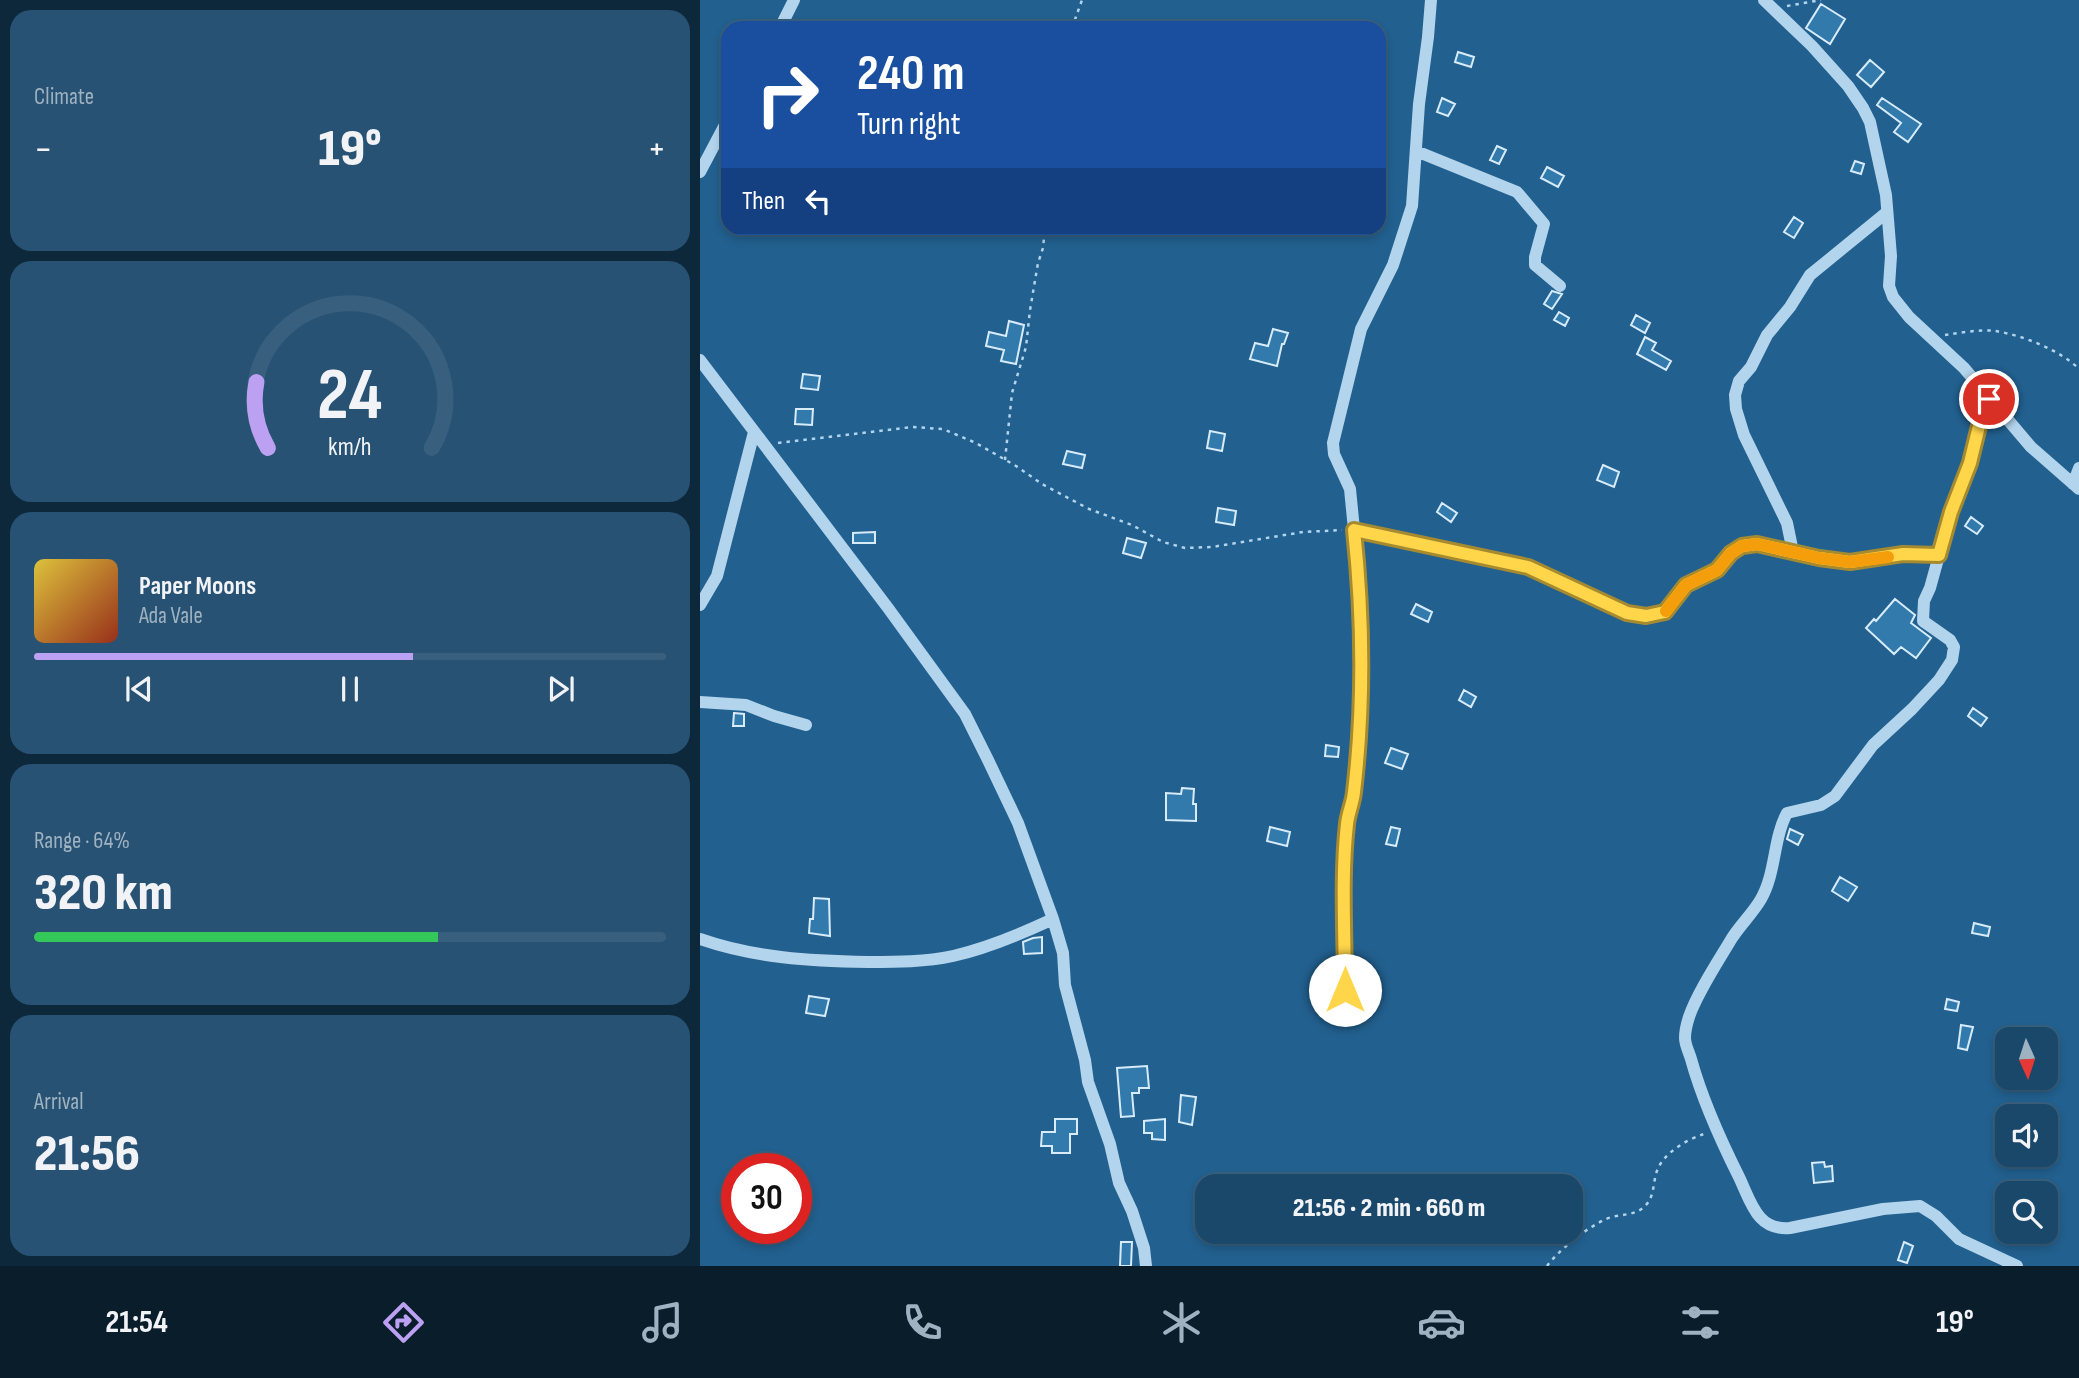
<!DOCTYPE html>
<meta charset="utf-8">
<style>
body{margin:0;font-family:"Sofia Sans Condensed",sans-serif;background:#275273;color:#f1f3f6;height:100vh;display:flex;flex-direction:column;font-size:26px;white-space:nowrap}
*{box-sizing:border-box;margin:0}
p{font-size:23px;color:#9fb2c1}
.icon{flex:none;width:38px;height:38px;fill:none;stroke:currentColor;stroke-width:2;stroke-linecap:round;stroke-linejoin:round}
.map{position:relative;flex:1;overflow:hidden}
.side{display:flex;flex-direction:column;gap:10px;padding:10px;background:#0e283b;width:700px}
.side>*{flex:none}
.guide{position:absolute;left:21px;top:21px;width:665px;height:214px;border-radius:21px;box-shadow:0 4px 10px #0003,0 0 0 2px #38607e;background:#1a4fa0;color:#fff;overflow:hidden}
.needle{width:46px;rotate:177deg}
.controls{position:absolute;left:1295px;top:1027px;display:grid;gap:14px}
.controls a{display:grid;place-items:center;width:63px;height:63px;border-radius:14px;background:#1a486b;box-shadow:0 4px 10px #0003,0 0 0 2px #38607e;font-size:35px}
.speed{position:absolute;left:21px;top:1153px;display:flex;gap:14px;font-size:35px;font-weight:700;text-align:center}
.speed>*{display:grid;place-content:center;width:91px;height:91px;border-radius:50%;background:#1a486b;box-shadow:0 4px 10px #0003,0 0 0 2px #38607e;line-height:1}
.speed .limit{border:10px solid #d22;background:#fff;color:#111}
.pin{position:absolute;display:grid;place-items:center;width:60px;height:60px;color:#fff;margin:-30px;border:4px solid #fff;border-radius:50%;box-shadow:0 2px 7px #0007}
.me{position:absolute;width:77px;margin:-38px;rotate:0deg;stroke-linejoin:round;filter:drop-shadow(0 0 5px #0008)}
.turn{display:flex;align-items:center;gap:24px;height:147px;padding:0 21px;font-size:32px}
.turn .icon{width:91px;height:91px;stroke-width:2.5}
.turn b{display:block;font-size:49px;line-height:60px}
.then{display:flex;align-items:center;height:66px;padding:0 21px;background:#0003;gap:14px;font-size:26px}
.big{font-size:52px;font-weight:800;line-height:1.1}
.side .card{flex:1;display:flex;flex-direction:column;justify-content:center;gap:10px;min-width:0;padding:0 24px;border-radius:21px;background:#275273}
.side .dial{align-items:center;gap:0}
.dial svg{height:182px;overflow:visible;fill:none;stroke:#38607e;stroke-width:7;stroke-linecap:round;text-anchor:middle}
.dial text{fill:#f1f3f6;stroke:none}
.song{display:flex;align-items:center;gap:21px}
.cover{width:84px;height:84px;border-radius:10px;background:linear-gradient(135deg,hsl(50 70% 55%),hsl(10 70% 35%))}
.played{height:7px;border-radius:4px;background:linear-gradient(90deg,#bca0f2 60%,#38607e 60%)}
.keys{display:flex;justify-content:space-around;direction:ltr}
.heat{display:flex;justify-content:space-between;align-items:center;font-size:38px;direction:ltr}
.charge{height:10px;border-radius:5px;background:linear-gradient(90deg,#34c759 64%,#38607e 0)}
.trip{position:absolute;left:495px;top:1174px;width:388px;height:70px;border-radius:21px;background:#1a486b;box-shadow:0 4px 10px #0003,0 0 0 2px #38607e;font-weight:800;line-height:70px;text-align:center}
.tab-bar{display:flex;height:112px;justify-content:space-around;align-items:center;background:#0a1d2b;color:#9fb2c1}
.tab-bar .icon{width:49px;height:49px}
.tab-bar .selected{color:#bca0f2}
.tab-bar b{font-size:32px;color:#f1f3f6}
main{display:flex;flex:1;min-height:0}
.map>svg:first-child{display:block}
.building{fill:#3279ac;stroke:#d7ebf9;stroke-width:2}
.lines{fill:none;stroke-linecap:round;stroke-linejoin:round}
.path{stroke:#b2d4ec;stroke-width:2.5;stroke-dasharray:3.5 5;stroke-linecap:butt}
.minor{stroke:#b2d4ec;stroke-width:12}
.route-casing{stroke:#a68a30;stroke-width:18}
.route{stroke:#ffd54a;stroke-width:12}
.slow{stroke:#f59e0b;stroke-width:12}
</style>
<main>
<section class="side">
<div class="card"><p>Climate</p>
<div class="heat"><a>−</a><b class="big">19°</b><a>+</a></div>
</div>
<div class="card dial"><svg viewBox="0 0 100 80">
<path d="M14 69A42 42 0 1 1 86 69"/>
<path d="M14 69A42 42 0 0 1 9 40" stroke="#bca0f2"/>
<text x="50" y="56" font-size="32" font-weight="700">24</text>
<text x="50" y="72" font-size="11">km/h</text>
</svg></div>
<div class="card">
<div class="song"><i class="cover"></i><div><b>Paper Moons</b><p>Ada Vale</p></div></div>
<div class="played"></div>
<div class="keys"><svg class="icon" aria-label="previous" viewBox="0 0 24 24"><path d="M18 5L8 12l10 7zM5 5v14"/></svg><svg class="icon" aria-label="pause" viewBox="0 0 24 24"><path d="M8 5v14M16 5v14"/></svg><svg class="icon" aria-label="next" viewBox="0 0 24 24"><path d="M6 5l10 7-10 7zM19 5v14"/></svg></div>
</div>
<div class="card"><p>Range · 64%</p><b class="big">320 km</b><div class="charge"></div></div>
<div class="card"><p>Arrival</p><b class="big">21:56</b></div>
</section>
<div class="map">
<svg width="1379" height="1266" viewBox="0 0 1379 1266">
<rect width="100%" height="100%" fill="#22608f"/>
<!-- building -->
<path class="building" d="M1121,4L1145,19L1130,44L1106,28Z
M758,52L774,57L771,67L755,62Z
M1170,60L1184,72L1171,87L1157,75Z
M742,98L755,104L748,116L737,112Z
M1182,98L1221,124L1208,142L1194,132L1201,123L1177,105Z
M797,146L806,150L799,164L790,160Z
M1155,161L1164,164L1161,174L1151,171Z
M847,167L864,176L858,187L841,178Z
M1094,217L1103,223L1094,238L1084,232Z
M852,291L862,294L852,309L844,304Z
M859,312L869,318L865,326L854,320Z
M936,315L950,323L945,333L931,325Z
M309,321L324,325L316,364L301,361L304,350L286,346L289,332L306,336Z
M573,329L588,333L584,344H582L577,366L550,359L555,343L568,346Z
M945,337L956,343L952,350L971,361L966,370L937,354Z
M103,374L120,376L118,390L101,388Z
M96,409H113L112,425L95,424Z
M510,431L525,434L522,451L507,448Z
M367,451L385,455L382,468L363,464Z
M903,465L919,472L914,487L897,480Z
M742,503L757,513L751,522L737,512Z
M518,508L536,511L534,525L516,522Z
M1271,517L1283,526L1277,534L1265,526Z
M175,532V543H153V533Z
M427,538L446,543L441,558L423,553Z
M1195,599L1215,615L1211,623L1231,638L1216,658L1201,647L1194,654L1166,628L1174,619L1176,621Z
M716,604L732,612L728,622L711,614Z
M764,690L776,697L771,707L759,700Z
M1273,708L1287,718L1281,726L1268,716Z
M34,713L44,714V726H33Z
M626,745L639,747L638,757L625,756Z
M691,748L708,754L702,769L685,763Z
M482,788L494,789L493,804H496V821L466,820V793L481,794Z
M570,827L590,832L587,846L567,841Z
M691,827L700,829L696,846L686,844Z
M1090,829L1103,835L1098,845L1087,839Z
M1140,877L1157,887L1148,901L1132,891Z
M114,898L129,899L130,936L109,933L110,919H113Z
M1274,923L1290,927L1288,936L1272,933Z
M342,937V953L324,954L323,942L333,938Z
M109,996L129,999L125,1016L106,1013Z
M1247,999L1259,1002L1257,1011L1245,1009Z
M1261,1025L1273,1027L1267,1050L1258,1048Z
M447,1066L449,1088H439V1093H432L434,1116L421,1117L417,1068Z
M481,1095L496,1097L492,1125L479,1122Z
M355,1119H377V1134H370V1153H352V1146H341L342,1132H355Z
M465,1119V1140L452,1139V1133H444V1121Z
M1124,1162L1125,1167L1132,1166L1133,1181L1114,1183L1112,1163Z
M421,1242H432L431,1266H420Z
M1204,1242L1213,1246L1207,1263L1198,1260Z"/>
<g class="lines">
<!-- path -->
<path class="path" d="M1087,6L1121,0
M372,28L382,0
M1245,335C1261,333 1279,329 1295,331C1322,335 1360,350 1379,369
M78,443L212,427L243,429L276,443L316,466L342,484L389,509L432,525L463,542L485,548L512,547L603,532L642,530
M305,460L312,393L326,347L330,310L338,263L343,248L345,228
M847,1266C861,1248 885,1229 906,1219C920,1213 935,1217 946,1205C954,1196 953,1185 956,1174C961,1154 986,1140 1004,1134"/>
<!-- minor -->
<path class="minor" d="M1064,0L1112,46L1148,86L1163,108L1170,122L1186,195L1191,256L1189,286L1193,297L1209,317L1264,368L1331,447L1379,489
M80,28L94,0
M716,151L817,192L844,224L835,257V265L860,286
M0,172L28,119
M0,360L188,608L265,714L288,760L318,823L353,919L363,953L365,985L385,1060L388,1082L410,1144L419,1183L432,1211L444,1248L446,1266
M1289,399L1279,426L1270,463L1251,512L1230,588L1224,601L1223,621L1250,640L1254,647L1252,660L1239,680L1212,709L1173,745L1135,796L1121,805L1087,813C1073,839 1076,873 1061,899C1053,913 1041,924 1032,938C1019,960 997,993 989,1017C987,1023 985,1032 985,1038C985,1045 989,1052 991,1059C1002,1099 1020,1139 1039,1177C1051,1202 1057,1231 1090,1228L1183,1209L1220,1206L1236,1216L1259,1239L1317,1266
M1373,484L1379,468
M654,530L828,567L927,613L946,616L965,612L986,585L1017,570L1031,553L1042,546L1057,544L1119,558L1150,562L1204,554L1239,555
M1093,552L1087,523L1044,435L1036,409L1035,395L1039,381L1051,367L1067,335L1090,307L1110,275L1186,213
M0,605L17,576L54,432
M0,702L46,705L74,716L106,725
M0,939C54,958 111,961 168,962C197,962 225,962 253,956C288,948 321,934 353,919
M645,990V860L647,822L654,794L659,707L661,635L657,560L650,489L634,454L633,443L661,329L693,265L712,206L719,104L728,37L731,0"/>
</g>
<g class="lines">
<defs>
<path id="route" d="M645,990C645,935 641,878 647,824C648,813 653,803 654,792C664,707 663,615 654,530L828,567L927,613L946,616L965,612L986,585L1017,570L1031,553L1042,546L1057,544L1119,558L1150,562L1203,554L1239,555L1251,512L1270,463L1279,426L1289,399"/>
</defs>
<!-- route casing -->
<use href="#route" class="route-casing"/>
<!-- route -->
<use href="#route" class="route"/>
<!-- slow -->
<path class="slow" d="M966,611L986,585L1017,570L1031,553L1042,546L1057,544L1119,558L1150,562L1188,557"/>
</g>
</svg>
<div class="controls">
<a><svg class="needle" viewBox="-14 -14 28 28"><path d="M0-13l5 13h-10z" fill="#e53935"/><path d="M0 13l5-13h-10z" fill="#9fb2c1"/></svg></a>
<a><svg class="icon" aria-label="sound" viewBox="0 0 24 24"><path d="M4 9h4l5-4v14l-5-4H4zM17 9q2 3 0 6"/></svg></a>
<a><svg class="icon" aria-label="search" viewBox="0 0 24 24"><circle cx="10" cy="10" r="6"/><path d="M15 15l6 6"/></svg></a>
</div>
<div class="speed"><div class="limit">30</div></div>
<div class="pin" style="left:1289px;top:399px;background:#d93025"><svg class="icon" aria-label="arrive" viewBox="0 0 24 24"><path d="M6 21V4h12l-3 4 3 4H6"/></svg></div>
<svg class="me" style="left:645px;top:990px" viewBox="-20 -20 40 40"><circle r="19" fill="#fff"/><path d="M0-13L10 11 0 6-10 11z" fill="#ffd54a"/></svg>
<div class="trip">21:56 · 2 min · 660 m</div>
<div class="guide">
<div class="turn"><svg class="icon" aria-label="right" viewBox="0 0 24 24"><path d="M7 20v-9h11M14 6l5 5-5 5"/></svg><div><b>240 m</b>Turn right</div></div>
<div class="then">Then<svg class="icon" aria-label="left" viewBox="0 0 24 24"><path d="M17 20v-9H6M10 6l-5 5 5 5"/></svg></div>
</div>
</div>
</main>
<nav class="tab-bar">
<b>21:54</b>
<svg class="icon selected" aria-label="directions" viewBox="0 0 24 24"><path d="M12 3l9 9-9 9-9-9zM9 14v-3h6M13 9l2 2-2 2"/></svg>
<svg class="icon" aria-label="music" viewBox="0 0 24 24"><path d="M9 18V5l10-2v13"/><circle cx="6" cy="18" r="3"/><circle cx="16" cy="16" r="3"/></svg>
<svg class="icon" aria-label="phone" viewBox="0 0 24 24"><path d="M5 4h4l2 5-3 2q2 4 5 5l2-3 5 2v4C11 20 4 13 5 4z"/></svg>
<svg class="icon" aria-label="climate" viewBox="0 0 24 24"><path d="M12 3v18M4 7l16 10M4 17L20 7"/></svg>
<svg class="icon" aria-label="car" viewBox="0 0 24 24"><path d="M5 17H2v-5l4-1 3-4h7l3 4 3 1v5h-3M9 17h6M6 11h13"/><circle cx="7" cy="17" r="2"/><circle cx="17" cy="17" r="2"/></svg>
<svg class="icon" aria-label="filters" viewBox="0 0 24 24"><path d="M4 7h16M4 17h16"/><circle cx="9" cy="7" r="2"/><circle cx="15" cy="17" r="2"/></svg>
<b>19°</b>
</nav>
